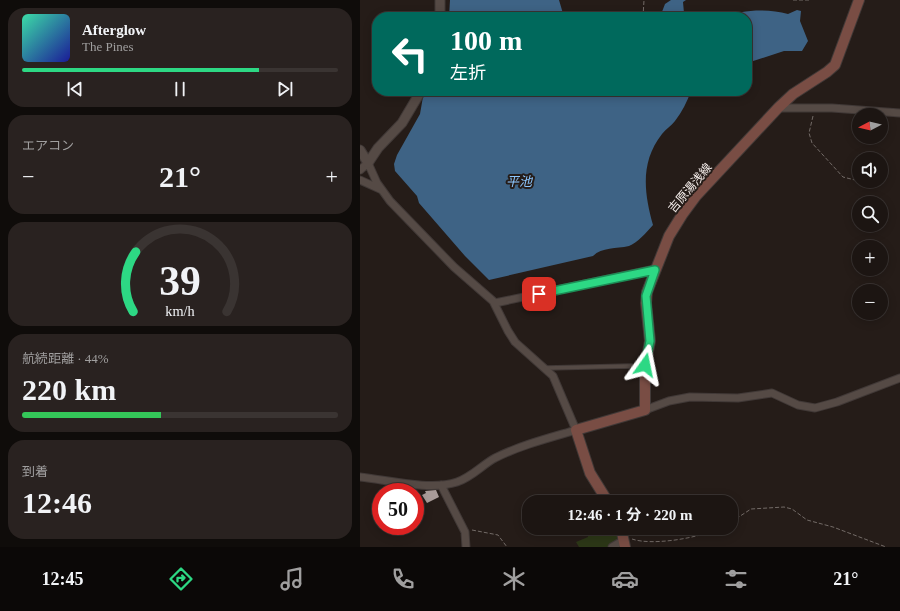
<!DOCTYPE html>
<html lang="ja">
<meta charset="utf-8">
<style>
body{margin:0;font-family:"Times New Roman","Noto Sans JP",serif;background:#292220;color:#f1f3f6;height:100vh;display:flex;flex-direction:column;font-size:15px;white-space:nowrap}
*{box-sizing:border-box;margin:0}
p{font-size:13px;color:#a09f9f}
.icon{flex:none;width:22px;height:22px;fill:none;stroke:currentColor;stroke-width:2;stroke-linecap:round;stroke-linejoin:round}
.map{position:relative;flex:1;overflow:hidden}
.sheet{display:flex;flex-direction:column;gap:8px;padding:8px;background:#0f0c0a;width:360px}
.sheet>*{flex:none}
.guide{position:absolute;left:12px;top:12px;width:380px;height:84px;border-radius:16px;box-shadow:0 2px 10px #0003,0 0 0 1px #3a3432;background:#00695c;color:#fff;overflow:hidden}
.needle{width:26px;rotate:263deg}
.fabs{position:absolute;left:492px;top:108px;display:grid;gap:8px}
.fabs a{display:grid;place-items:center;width:36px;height:36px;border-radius:50%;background:#1c1512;box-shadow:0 2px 10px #0003,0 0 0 1px #3a3432;font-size:20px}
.speed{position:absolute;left:12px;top:483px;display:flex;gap:8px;font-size:20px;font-weight:700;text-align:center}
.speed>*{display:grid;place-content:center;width:52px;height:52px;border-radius:50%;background:#1c1512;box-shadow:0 2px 10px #0003,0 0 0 1px #3a3432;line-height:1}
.speed .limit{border:6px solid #d22;background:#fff;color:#111}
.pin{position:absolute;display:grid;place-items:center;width:34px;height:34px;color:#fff;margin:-17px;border-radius:8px;box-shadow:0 2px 6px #0006}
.me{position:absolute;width:44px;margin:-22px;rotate:12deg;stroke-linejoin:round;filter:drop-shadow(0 0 3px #0008)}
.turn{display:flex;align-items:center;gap:14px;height:84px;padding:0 12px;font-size:18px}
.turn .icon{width:52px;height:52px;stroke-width:2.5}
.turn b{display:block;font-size:28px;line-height:34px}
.big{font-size:30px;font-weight:700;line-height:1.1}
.sheet .widget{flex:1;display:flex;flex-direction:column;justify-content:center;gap:6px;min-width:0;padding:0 14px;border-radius:16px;background:#292220}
.sheet .dial{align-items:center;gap:0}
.dial svg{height:104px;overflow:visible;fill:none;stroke:#3a3432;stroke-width:7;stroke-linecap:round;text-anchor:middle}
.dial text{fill:#f1f3f6;stroke:none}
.song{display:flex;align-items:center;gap:12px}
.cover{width:48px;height:48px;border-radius:6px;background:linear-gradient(135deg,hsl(160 70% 55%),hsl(240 70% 35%))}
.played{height:4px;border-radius:2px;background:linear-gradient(90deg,#2dd884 75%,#3a3432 75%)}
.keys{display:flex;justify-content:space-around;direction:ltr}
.heat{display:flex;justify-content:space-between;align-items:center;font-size:22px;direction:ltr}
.charge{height:6px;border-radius:3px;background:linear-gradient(90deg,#34c759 44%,#3a3432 0)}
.trip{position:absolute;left:162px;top:495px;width:216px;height:40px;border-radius:16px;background:#1c1512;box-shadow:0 2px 10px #0003,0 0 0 1px #3a3432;font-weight:700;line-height:40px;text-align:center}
.tab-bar{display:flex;height:64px;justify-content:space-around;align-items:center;background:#0b0807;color:#a09f9f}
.tab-bar .icon{width:28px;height:28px}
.tab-bar .selected{color:#2dd884}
.tab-bar b{font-size:18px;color:#f1f3f6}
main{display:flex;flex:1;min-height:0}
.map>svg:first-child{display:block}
.green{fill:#2c3717}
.water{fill:#3e6385}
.building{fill:#a99b98}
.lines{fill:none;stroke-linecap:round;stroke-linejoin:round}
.service-casing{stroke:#413937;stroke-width:5.5}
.minor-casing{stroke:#413937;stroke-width:9}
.tertiary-casing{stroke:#413937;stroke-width:11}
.secondary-casing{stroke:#413937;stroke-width:12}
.path{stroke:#736b67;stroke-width:1;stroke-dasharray:4 2;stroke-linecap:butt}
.service{stroke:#554a45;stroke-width:3.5}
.minor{stroke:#554a45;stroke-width:7}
.tertiary{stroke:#554a45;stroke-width:9}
.secondary{stroke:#794d44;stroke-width:10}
.route-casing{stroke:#1d8c56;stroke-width:10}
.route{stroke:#2dd884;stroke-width:7}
.labels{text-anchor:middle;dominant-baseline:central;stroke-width:4;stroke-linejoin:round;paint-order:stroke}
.street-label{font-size:12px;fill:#f5eeeb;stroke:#251c18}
.water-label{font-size:13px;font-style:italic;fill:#8cc7ff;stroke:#251c18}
</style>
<main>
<section class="sheet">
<div class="widget">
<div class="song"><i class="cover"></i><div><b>Afterglow</b><p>The Pines</p></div></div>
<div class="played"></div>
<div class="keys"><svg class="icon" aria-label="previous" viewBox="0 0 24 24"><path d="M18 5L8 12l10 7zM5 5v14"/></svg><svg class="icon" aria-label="pause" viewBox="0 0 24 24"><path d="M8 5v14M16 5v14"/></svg><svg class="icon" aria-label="next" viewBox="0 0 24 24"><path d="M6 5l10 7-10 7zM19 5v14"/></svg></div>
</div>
<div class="widget"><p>エアコン</p>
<div class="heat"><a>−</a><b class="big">21°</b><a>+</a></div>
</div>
<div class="widget dial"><svg viewBox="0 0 100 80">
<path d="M14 69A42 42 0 1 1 86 69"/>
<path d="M14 69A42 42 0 0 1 16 23" stroke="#2dd884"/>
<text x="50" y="56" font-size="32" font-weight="700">39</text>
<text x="50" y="72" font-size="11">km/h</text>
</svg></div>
<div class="widget"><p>航続距離 · 44%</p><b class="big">220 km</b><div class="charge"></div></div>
<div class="widget"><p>到着</p><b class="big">12:46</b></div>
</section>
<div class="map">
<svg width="540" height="547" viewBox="0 0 540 547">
<rect width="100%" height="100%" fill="#251c18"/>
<!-- green -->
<path class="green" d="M237,528H257L260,540L248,547H219L216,542L228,537V531Z"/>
<!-- water -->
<path class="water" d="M90,0H199L204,17H89Z
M311,0H326L323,2L324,13L327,17H300L305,4Z
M437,10L441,11L440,21L448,41L442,51H424L387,63V17H361C382,10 407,8 428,14Z
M64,91H331C327,102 322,112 315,121C311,126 306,129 302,134C280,162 284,193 293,225C287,232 277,243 269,246C256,249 242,247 233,256L129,280L105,256L59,203L57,196L35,171L34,164L37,155L60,114Z"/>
<!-- building -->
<path class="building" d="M76,490L79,497L67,503L62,495L66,493L65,491Z"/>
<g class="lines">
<defs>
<path id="service" d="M186,368L271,366L285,368"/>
<path id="minor" d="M418,108H472L540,113
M0,170L8,163L17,183L30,201L94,267L133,301L148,331L155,342L193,376L216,430C189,438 161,445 135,458C122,465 112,477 97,482C70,491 28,480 0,477
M0,180L22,190
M135,303L295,269
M285,410L309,401L330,397L378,398L412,393L438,405L455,408L477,402L540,378
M81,485L105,532L106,547
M252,547L264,540"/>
<path id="tertiary" d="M80,17V0
M0,150L8,163
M8,163L18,148L42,123L61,91"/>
<path id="secondary" d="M248,502L230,473L216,430L285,410V368L290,341L286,303L287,292L309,236L322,215L336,196L418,108L433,94L467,72L475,65L499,0
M261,528L265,547"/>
</defs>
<!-- service casing -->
<use href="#service" class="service-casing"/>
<!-- minor casing -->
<use href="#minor" class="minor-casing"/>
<!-- tertiary casing -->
<use href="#tertiary" class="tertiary-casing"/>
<!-- secondary casing -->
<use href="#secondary" class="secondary-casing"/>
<!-- path -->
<path class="path" d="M433,0H449
M283,17L284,0
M453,116L449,133L452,143L483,177L499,181
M371,522L391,509L424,507L432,509L447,520L473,527L526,547
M112,530L138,535L147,547
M272,539C292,546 340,538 359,528"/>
<!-- service -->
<use href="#service" class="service"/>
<!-- minor -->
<use href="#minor" class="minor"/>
<!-- tertiary -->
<use href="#tertiary" class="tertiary"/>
<!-- secondary -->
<use href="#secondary" class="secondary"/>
</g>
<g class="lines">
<defs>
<path id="route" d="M179,294L295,270L286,296L290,341L285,365"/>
</defs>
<!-- route casing -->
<use href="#route" class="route-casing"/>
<!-- route -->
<use href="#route" class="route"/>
</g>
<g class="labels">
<!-- street labels -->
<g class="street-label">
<text transform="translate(330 188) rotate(-50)">吉原湯浅線</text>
</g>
<!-- water labels -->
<g class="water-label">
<text x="159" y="181">平池</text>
</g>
</g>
</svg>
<div class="fabs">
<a><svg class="needle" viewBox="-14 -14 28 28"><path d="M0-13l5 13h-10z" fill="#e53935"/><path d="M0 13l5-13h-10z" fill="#a09f9f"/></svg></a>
<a><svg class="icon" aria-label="sound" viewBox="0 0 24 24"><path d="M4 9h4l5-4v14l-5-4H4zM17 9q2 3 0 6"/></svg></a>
<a><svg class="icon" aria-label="search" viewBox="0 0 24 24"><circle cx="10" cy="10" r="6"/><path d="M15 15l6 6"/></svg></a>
<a>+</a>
<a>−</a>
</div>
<div class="speed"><div class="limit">50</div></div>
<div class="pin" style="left:179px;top:294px;background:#d93025"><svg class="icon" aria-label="arrive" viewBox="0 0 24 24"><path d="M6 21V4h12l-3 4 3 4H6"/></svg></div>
<svg class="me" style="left:285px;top:365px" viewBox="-20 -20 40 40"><path d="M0-17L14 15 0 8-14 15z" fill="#2dd884" stroke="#fff" stroke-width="4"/></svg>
<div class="trip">12:46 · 1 分 · 220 m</div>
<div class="guide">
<div class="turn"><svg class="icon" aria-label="left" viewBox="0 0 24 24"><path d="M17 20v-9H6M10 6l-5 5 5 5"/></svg><div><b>100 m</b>左折</div></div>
</div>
</div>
</main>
<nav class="tab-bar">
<b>12:45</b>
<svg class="icon selected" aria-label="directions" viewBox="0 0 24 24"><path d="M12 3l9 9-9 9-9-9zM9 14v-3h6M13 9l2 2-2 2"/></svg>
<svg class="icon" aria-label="music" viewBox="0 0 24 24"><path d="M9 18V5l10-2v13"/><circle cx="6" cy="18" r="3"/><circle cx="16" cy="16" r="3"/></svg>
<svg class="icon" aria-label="phone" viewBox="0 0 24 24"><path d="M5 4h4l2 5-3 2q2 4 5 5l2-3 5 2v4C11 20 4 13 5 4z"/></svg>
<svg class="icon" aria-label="climate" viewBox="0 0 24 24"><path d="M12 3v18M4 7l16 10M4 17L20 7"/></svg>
<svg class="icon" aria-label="car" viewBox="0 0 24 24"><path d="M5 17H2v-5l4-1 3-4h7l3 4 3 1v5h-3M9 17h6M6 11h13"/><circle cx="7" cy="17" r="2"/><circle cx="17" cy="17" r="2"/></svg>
<svg class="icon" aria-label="filters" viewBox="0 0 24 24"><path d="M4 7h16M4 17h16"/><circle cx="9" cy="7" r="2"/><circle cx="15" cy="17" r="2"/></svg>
<b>21°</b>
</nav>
